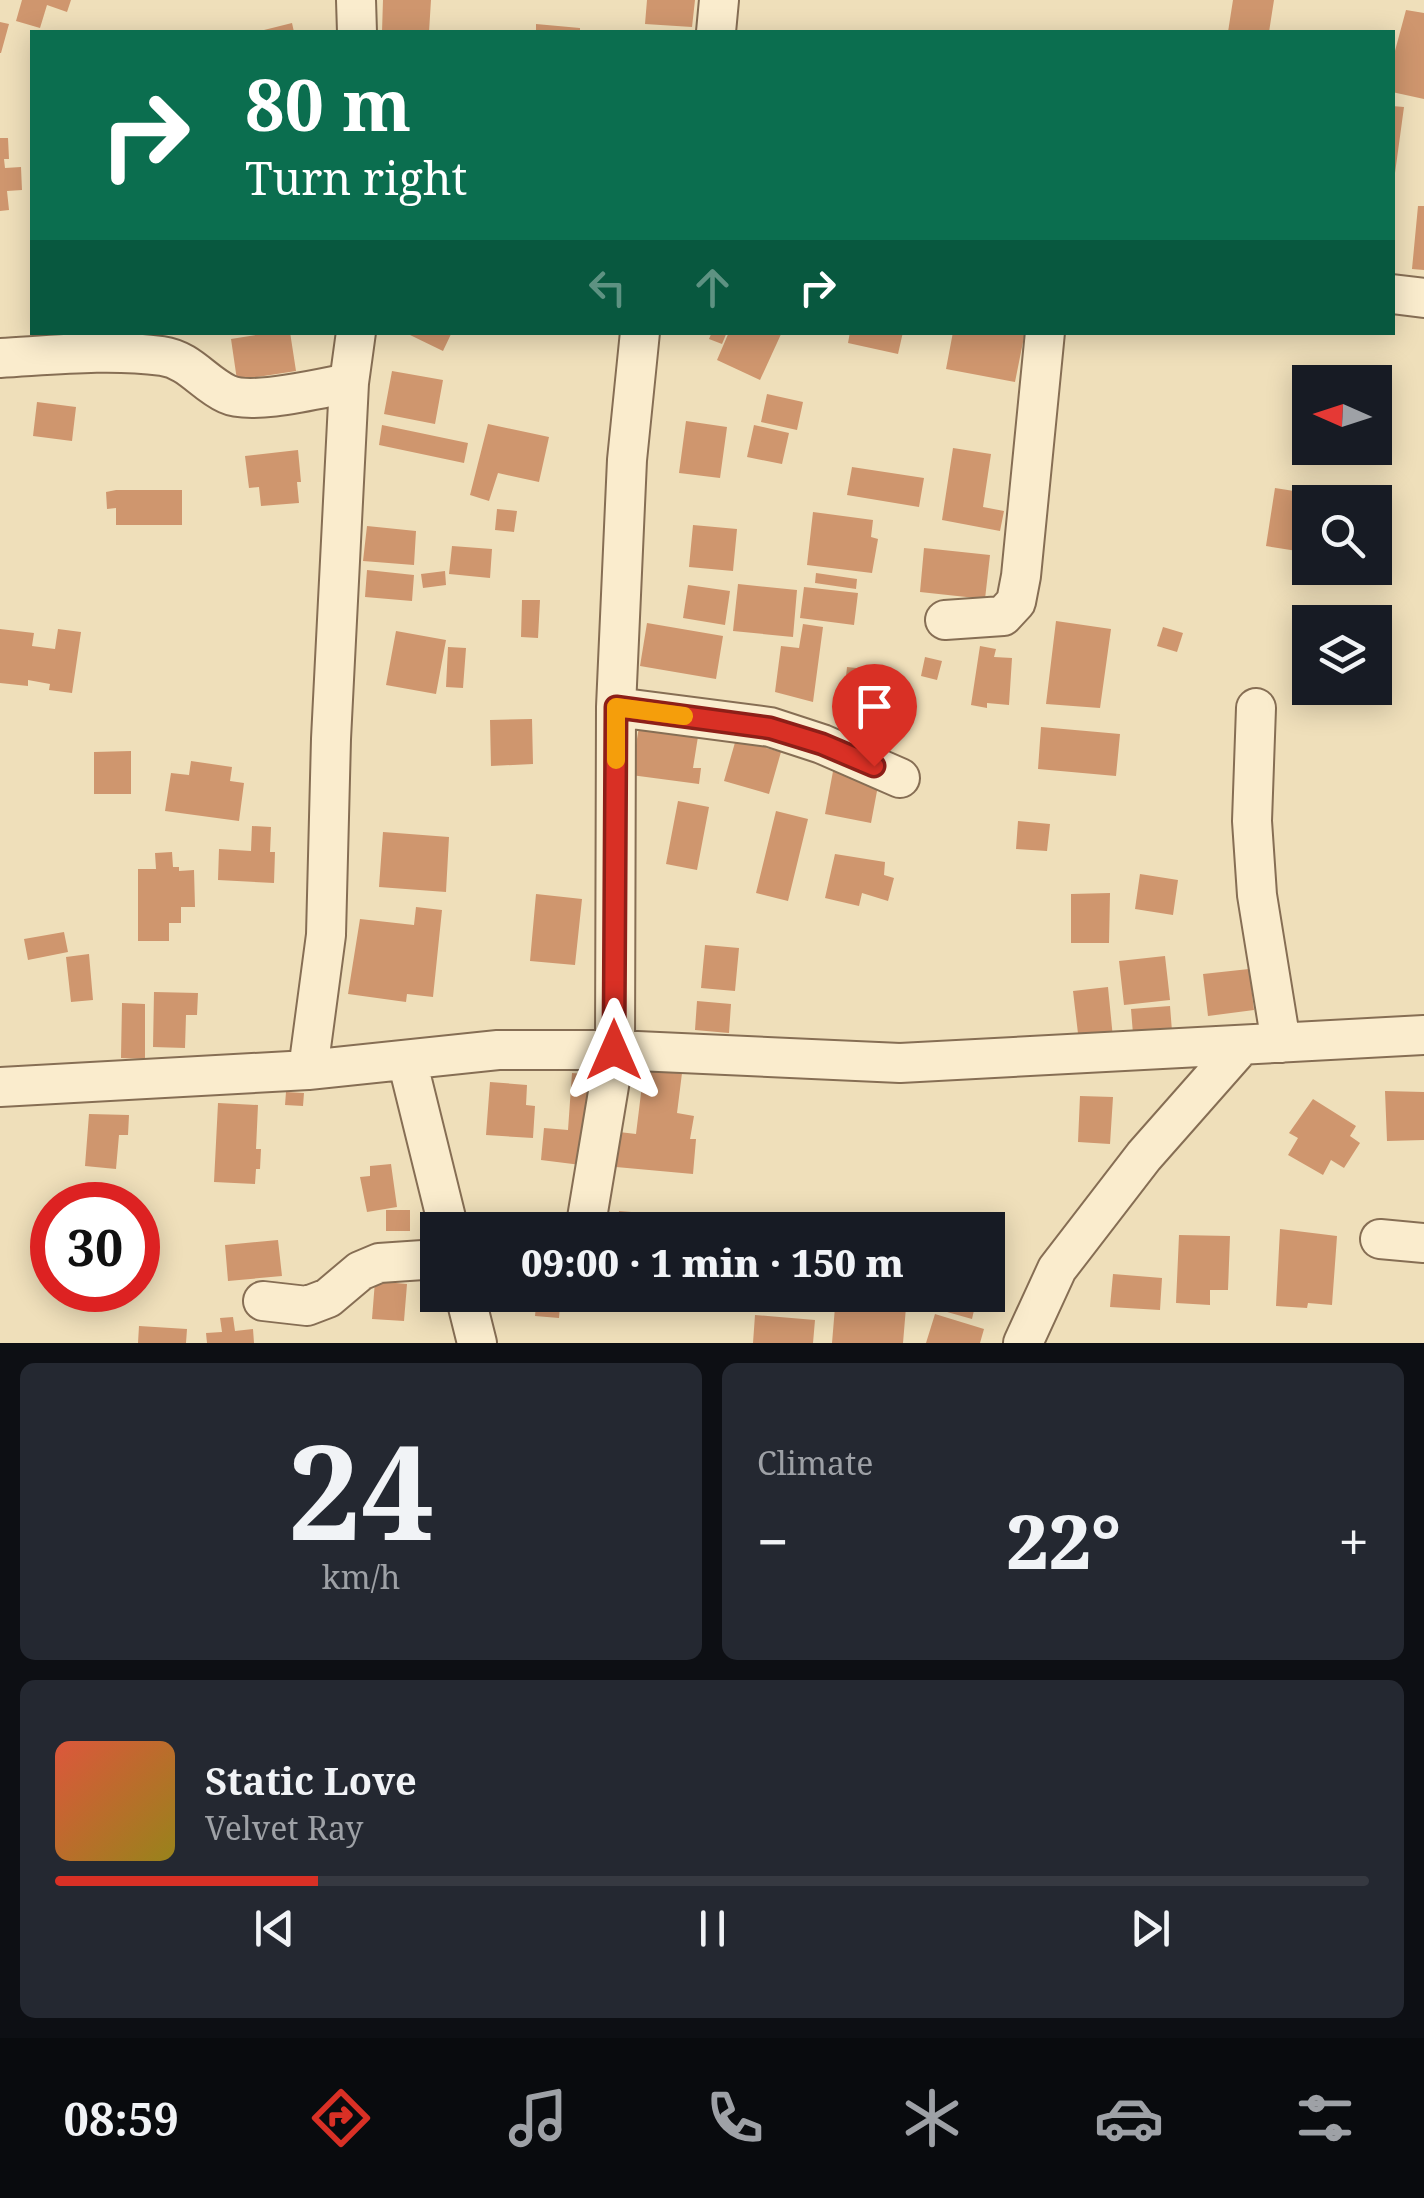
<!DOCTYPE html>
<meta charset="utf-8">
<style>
body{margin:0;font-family:"Noto Serif",serif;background:#242831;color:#f1f3f6;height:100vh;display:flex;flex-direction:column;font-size:38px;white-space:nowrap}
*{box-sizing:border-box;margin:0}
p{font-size:32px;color:#9ea1a6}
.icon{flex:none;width:55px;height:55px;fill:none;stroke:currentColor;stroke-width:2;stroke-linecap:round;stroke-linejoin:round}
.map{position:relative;height:1343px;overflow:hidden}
.sheet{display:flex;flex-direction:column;gap:20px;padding:20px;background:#0d0f14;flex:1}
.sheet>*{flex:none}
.top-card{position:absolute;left:30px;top:30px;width:1365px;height:305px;border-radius:0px;box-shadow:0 5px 25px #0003;background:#0b6e4f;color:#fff;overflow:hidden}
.needle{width:65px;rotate:273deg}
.tools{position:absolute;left:1292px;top:365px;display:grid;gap:20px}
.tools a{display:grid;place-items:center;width:100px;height:100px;border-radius:0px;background:#171b24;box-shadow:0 5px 25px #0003;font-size:50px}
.speed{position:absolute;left:30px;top:1182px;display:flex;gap:20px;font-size:50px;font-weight:700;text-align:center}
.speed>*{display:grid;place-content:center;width:130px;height:130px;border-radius:50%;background:#171b24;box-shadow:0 5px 25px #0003;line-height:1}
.speed .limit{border:15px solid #d22;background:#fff;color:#111}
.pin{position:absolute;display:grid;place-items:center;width:85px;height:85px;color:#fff;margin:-102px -42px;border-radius:50% 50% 50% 0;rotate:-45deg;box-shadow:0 0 10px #0007}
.pin .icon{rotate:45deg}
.me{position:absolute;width:110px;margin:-55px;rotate:0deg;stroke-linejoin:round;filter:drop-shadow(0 0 8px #0008)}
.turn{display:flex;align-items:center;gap:35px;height:210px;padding:0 50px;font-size:45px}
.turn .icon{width:130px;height:130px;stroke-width:2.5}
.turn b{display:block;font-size:70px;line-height:85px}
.lanes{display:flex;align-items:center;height:95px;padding:0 50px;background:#0003;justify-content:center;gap:50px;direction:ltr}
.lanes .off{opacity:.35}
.big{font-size:75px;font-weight:800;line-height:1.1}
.sheet .card{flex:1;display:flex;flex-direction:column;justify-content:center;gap:15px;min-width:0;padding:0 35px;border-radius:15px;background:#242831}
.sheet .dial{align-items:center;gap:0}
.dial b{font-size:130px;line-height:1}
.song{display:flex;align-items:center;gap:30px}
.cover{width:120px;height:120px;border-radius:15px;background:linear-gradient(135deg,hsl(10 70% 55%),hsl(50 70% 35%))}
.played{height:10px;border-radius:5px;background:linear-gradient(90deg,#d93025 20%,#363941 20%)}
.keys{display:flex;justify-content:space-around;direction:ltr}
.heat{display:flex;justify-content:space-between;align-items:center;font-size:55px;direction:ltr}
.sheet .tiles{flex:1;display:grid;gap:20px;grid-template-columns:1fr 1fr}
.card:last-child{grid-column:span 2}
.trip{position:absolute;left:420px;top:1212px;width:585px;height:100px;border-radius:0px;background:#171b24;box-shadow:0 5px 25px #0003;font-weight:800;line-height:100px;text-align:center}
.menu{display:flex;height:160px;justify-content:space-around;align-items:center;background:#090b0e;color:#9ea1a6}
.menu .icon{width:70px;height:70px}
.menu .active{color:#d93025}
.menu b{font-size:45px;color:#f1f3f6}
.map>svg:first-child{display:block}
.building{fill:#cf966e}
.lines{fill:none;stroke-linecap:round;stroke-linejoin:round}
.minor-casing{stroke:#866e54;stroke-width:42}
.minor{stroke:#faeccd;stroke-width:38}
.route-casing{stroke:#8d1f18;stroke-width:25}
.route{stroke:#d93025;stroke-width:18}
.slow{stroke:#f59e0b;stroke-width:18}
</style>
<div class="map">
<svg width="1424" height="1343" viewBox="0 0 1424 1343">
<rect width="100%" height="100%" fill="#efdfba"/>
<!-- building -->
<path class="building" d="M22,0H71L67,12L47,5L40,28L16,21Z
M383,0H431L429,32H382Z
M647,0H695L692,27L645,24Z
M1233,0H1274L1269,32H1228Z
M1406,10L1424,13V99L1392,92V62Z
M0,22L9,24L1,53H0Z
M292,23L294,32H260V31Z
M536,24L580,28V32H536Z
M1392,106L1404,107L1395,173H1392Z
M0,138H8L9,159H4L5,168L21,167L22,190L7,191L9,210L0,211Z
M1418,206H1424V270L1412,269Z
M275,332H290L296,371L237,380L231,339Z
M411,332H452L443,351L410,335Z
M712,332H727L722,344L709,339Z
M729,332H782L760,380L717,360Z
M850,332H903L898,354L848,343Z
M953,332H1025L1015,382L946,369Z
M392,371L443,380L435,424L384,414Z
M767,394L803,402L797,430L761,422Z
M37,402L76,407L72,441L33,436Z
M686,421L727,427L720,478L679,473Z
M488,424L549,437L539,482L498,473L489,501L470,495Z
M382,425L468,443L464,463L379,445Z
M754,425L789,433L782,464L747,457Z
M953,448L991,454L983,507L1004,511L1000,531L942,520Z
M298,450L301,482H297L299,503L261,506L259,487L249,488L245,456Z
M852,467L924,478L919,507L847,495Z
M1275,488L1319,495L1317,502H1310V553L1266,546Z
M116,490H182V525H116V508L107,509L106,492Z
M497,509L517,511L514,532L495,530Z
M813,512L873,520L871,537L878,539L872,573L807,565Z
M693,525L737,529L733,571L689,567Z
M367,526L416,531L414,565L363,561Z
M452,546L492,549L490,578L449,574Z
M924,548L990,555L985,599L920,592Z
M367,570L414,575L412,601L365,597Z
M445,571L446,585L423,588L421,574Z
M816,573L857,579L856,589L815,583Z
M738,584L797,590L793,637L733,631Z
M688,585L730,591L725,625L683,618Z
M804,587L858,593L854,625L800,618Z
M522,600H540L538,638L521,637Z
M1056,621L1111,629L1100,708L1046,704Z
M647,623L723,636L716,679L640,666Z
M803,624L823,627L813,702L775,692L781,646L799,648Z
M1163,627L1183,633L1177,652L1157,646Z
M0,629L34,633L32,646L55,649L58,629L81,632L72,693L49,690L50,684L28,680V686L0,683Z
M396,631L446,640L436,694L386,685Z
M980,646L996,649L994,657L1012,658L1009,705L987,703V708L971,705Z
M448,647L466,648L463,688L446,687Z
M925,657L942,661L937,680L921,676Z
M847,667L885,671L880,718L842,714Z
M887,693L900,694L898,711L885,710Z
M641,715L700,724L693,768H701L699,784L631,775Z
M532,719L533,764L491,766L490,720Z
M1041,727L1120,734L1116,776L1038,769Z
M736,739H768L766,748L781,752L769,794L724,781Z
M131,751V794H94V752Z
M191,761L232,767L230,781L244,783L239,821L165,811L171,773L189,775Z
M834,766L880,775L871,823L825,814Z
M678,801L709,807L697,870L666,864Z
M776,811L808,819L788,901L756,893Z
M1018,821L1050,824L1047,851L1016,849Z
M252,826L271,827L270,852H275L274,883L218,880L219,849L251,851Z
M383,832L449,837L446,892L379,887Z
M172,852L173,867H179V871L194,870L195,907H181V923H169V941H138V869H156L155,853Z
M835,854L885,862L884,875L894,878L888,901L862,893L859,906L825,898Z
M1140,874L1178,880L1173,915L1135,909Z
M1110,893L1109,943H1071V894Z
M536,894L582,899L575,965L530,961Z
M416,907L442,910L433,997L407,994L406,1002L348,994L360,919L414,925Z
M64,932L68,952L28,960L24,939Z
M705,945L739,948L735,991L701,988Z
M89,954L93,1000L71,1002L66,957Z
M1165,956L1170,1000L1124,1005L1119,961Z
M1249,969L1254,1010L1208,1016L1203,974Z
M1108,987L1113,1038L1079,1042L1073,991Z
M154,992L198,993L197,1015H186L185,1048L153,1047Z
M697,1001L731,1004L729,1033L695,1030Z
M122,1003L145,1004V1059L121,1058Z
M1170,1006L1172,1031L1133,1034L1131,1009Z
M644,1069L682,1073L677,1113L694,1116L690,1139H696L693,1174L616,1167L619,1132L636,1134Z
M572,1073L596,1075L589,1166L541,1160L544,1128L568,1130Z
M490,1082L527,1085L526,1105L535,1106L533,1138L486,1135Z
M1385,1091L1424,1092V1140L1387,1141Z
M286,1092L304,1093L303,1106L285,1105Z
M1080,1096L1113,1097L1110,1144L1078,1142Z
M1313,1099L1356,1126L1350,1136L1360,1143L1344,1168L1331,1160L1323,1175L1288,1155L1298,1138L1289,1133Z
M218,1103L258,1105L256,1149H261L260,1169H256L255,1184L214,1182Z
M89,1114L129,1115L128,1135H119L116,1169L85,1166Z
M391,1164L397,1207L367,1212L360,1177L370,1176V1166Z
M386,1210H410V1231H386Z
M619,1211L705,1218L704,1230H617Z
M1280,1229L1337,1236L1332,1305L1308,1303L1307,1308L1276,1306Z
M1179,1235L1230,1236L1228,1290H1210V1305L1176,1303Z
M278,1240L282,1276L228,1281L225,1245Z
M988,1263L999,1264L994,1300L978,1297L988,1295Z
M1113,1274L1162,1278L1160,1310L1110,1307Z
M375,1281L407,1284L404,1321L372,1319Z
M537,1295H561L559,1318L535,1316Z
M755,1295H772L771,1308H754Z
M836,1295H907L903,1343H832Z
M943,1297L975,1306L972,1319L940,1310Z
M935,1314L984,1329L980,1343H926Z
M755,1315L815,1320L813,1343H753Z
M233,1317L235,1331L253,1329L254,1343H207L206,1333L222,1332L220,1318Z
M139,1326L187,1329L186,1343H138Z"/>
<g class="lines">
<defs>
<path id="minor" d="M356,0L357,32
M716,32L719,0
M1392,294L1424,298
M0,358C54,355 109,349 162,356C190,360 203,383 227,394C252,406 321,388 349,383
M945,620L1003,616L1016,602L1021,576L1045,332
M616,707L770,727L822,744L900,778
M1256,708L1252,821L1257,895L1281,1043
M407,1060L449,1230
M308,1070L326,935L331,739L349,383L356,332
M0,1087L308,1070L498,1050H615L900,1063L1424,1035
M585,1230L615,1050L616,707L627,460L640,332
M1380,1239L1424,1243
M465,1295L477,1343
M263,1301L307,1306L328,1298L360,1271L379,1263L438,1259
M1023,1343L1057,1269L1144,1156L1241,1046"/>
</defs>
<!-- minor casing -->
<use href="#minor" class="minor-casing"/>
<!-- minor -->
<use href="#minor" class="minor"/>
</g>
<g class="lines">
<defs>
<path id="route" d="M614,1050L616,707L770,728L822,744L874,766"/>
</defs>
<!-- route casing -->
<use href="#route" class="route-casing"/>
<!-- route -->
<use href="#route" class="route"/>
<!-- slow -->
<path class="slow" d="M616,760V707L684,716"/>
</g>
</svg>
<div class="tools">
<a><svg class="needle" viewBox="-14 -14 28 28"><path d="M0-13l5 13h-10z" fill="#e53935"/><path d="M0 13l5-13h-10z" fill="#9ea1a6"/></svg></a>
<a><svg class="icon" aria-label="search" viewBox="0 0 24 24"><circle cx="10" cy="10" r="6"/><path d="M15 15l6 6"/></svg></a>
<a><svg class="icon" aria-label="layers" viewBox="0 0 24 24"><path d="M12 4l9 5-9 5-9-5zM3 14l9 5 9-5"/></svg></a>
</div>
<div class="speed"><div class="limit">30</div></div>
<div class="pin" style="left:874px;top:766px;background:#d93025"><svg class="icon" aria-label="arrive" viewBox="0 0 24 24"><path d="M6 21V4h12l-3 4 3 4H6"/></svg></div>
<svg class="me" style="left:614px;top:1050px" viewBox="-20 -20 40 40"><path d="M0-17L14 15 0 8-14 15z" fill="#d93025" stroke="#fff" stroke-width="4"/></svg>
<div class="trip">09:00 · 1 min · 150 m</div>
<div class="top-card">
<div class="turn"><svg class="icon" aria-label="right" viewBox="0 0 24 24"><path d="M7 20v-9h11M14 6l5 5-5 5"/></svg><div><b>80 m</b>Turn right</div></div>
<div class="lanes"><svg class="icon off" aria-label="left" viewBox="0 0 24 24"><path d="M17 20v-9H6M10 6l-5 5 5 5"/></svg><svg class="icon off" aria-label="ahead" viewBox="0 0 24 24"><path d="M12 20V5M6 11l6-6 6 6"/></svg><svg class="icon" aria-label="right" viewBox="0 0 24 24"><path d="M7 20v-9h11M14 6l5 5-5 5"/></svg></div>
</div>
</div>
<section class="sheet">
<div class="tiles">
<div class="card dial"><b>24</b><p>km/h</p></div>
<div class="card"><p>Climate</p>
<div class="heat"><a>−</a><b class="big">22°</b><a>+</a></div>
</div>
<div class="card">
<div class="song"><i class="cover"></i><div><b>Static Love</b><p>Velvet Ray</p></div></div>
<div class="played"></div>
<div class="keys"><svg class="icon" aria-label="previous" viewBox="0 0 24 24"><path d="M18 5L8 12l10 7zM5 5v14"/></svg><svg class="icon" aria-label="pause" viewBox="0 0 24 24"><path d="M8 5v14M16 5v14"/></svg><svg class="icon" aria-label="next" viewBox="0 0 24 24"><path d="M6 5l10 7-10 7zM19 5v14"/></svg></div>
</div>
</div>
</section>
<nav class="menu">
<b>08:59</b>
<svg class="icon active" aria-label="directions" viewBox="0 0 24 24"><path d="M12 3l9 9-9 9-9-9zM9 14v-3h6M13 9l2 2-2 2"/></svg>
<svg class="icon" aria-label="music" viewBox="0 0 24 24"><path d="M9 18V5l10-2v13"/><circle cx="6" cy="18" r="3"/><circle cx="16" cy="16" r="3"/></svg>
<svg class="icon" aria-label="phone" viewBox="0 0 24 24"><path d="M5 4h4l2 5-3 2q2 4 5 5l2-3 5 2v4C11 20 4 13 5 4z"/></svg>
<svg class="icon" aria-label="climate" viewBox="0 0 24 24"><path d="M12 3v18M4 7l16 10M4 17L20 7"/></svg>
<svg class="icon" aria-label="car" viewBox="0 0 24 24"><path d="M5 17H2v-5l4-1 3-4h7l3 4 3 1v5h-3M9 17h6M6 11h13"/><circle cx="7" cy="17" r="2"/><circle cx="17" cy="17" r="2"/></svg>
<svg class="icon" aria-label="filters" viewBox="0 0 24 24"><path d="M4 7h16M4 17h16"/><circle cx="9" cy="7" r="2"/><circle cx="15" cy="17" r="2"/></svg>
</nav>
